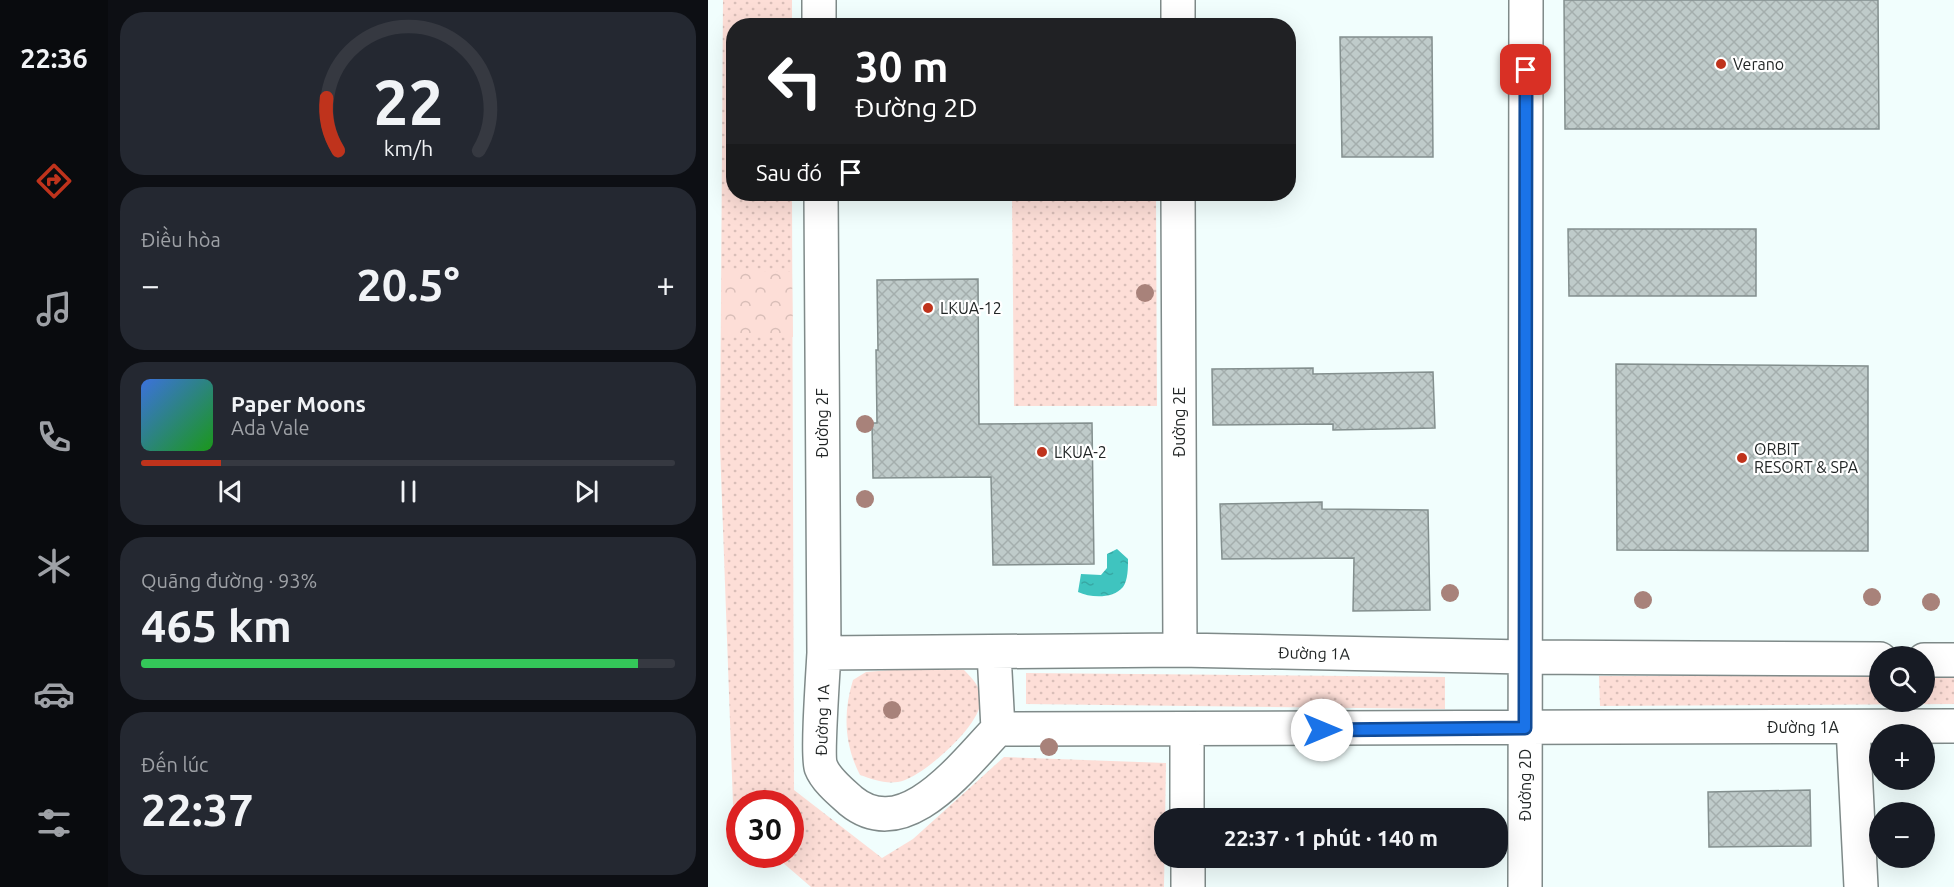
<!DOCTYPE html>
<html lang="vi">
<meta charset="utf-8">
<style>
body{margin:0;font-family:Ubuntu,sans-serif;background:#242831;color:#f1f3f6;height:100vh;display:flex;flex-direction:column;font-size:22px;white-space:nowrap}
*{box-sizing:border-box;margin:0}
p{font-size:20px;color:#9ea1a6}
.icon{flex:none;width:33px;height:33px;fill:none;stroke:currentColor;stroke-width:2;stroke-linecap:round;stroke-linejoin:round}
.map{position:relative;flex:1;overflow:hidden}
.panel{display:flex;flex-direction:column;gap:12px;padding:12px;background:#0d0f14;width:600px}
.panel>*{flex:none}
.top-card{position:absolute;left:18px;top:18px;width:570px;height:183px;border-radius:24px;box-shadow:0 6px 24px #0002;background:#202124;color:#fff;overflow:hidden}
.tools{position:absolute;left:1161px;top:646px;display:grid;gap:12px}
.tools a{display:grid;place-items:center;width:66px;height:66px;border-radius:50%;background:#171b24;box-shadow:0 6px 24px #0002;font-size:30px}
.speed{position:absolute;left:18px;top:790px;display:flex;gap:12px;font-size:30px;font-weight:700;text-align:center}
.speed>*{display:grid;place-content:center;width:78px;height:78px;border-radius:50%;background:#171b24;box-shadow:0 6px 24px #0002;line-height:1}
.speed .limit{border:9px solid #d22;background:#fff;color:#111}
.pin{position:absolute;display:grid;place-items:center;width:51px;height:51px;color:#fff;margin:-26px;border-radius:12px;box-shadow:0 3px 9px #0006}
.me{position:absolute;width:66px;margin:-33px;rotate:90deg;stroke-linejoin:round;filter:drop-shadow(0 0 4px #0008)}
.turn{display:flex;align-items:center;gap:21px;height:126px;padding:0 30px;font-size:27px}
.turn .icon{width:78px;height:78px;stroke-width:2.5}
.turn b{display:block;font-size:42px;line-height:51px}
.then{display:flex;align-items:center;height:57px;padding:0 30px;background:#0003;gap:12px;font-size:22px}
.big{font-size:45px;font-weight:700;line-height:1.1}
.panel .tile{flex:1;display:flex;flex-direction:column;justify-content:center;gap:9px;min-width:0;padding:0 21px;border-radius:24px;background:#242831}
.panel .dial{align-items:center;gap:0}
.dial svg{height:156px;overflow:visible;fill:none;stroke:#363941;stroke-width:7;stroke-linecap:round;text-anchor:middle}
.dial text{fill:#f1f3f6;stroke:none}
.song{display:flex;align-items:center;gap:18px}
.cover{width:72px;height:72px;border-radius:9px;background:linear-gradient(135deg,hsl(220 70% 55%),hsl(120 70% 35%))}
.played{height:6px;border-radius:3px;background:linear-gradient(90deg,#bf331c 15%,#363941 15%)}
.keys{display:flex;justify-content:space-around;direction:ltr}
.heat{display:flex;justify-content:space-between;align-items:center;font-size:33px;direction:ltr}
.charge{height:9px;border-radius:4px;background:linear-gradient(90deg,#34c759 93%,#363941 0)}
.trip{position:absolute;left:446px;top:808px;width:354px;height:60px;border-radius:24px;background:#171b24;box-shadow:0 6px 24px #0002;font-weight:700;line-height:60px;text-align:center}
main{display:flex;flex:1;min-height:0}
.dock{display:flex;flex-direction:column;width:108px;justify-content:space-around;align-items:center;background:#090b0e;color:#9ea1a6}
.dock .icon{width:42px;height:42px}
.dock .selected{color:#bf331c}
.dock b{font-size:27px;color:#f1f3f6}
.map>svg:first-child{display:block}
.grass{fill:url(#grass-dots)}
.park{fill:url(#park-crowns)}
.water{fill:url(#water-ripples)}
.building{fill:url(#building-cross-hatch);stroke:#838f8e;stroke-width:1.5}
.lines{fill:none;stroke-linecap:round;stroke-linejoin:round}
.street-casing{stroke:#7f8a89;stroke-width:36}
.street{stroke:#fff;stroke-width:33}
.tree{fill:#a8827a}
.route-casing{stroke:#114b97;stroke-width:15}
.route{stroke:#1a73e8;stroke-width:10}
.poi-dot{fill:#bf331c;stroke:#fff;stroke-width:2}
.labels{text-anchor:middle;dominant-baseline:central;stroke-width:4.5;stroke-linejoin:round;paint-order:stroke}
.poi-label{font-size:16px;fill:#222626;stroke:#fff;text-anchor:start}
.street-label{font-size:16px;fill:#222626;stroke:#fff}
</style>
<main>
<nav class="dock">
<b>22:36</b>
<svg class="icon selected" aria-label="directions" viewBox="0 0 24 24"><path d="M12 3l9 9-9 9-9-9zM9 14v-3h6M13 9l2 2-2 2"/></svg>
<svg class="icon" aria-label="music" viewBox="0 0 24 24"><path d="M9 18V5l10-2v13"/><circle cx="6" cy="18" r="3"/><circle cx="16" cy="16" r="3"/></svg>
<svg class="icon" aria-label="phone" viewBox="0 0 24 24"><path d="M5 4h4l2 5-3 2q2 4 5 5l2-3 5 2v4C11 20 4 13 5 4z"/></svg>
<svg class="icon" aria-label="climate" viewBox="0 0 24 24"><path d="M12 3v18M4 7l16 10M4 17L20 7"/></svg>
<svg class="icon" aria-label="car" viewBox="0 0 24 24"><path d="M5 17H2v-5l4-1 3-4h7l3 4 3 1v5h-3M9 17h6M6 11h13"/><circle cx="7" cy="17" r="2"/><circle cx="17" cy="17" r="2"/></svg>
<svg class="icon" aria-label="filters" viewBox="0 0 24 24"><path d="M4 7h16M4 17h16"/><circle cx="9" cy="7" r="2"/><circle cx="15" cy="17" r="2"/></svg>
</nav>
<section class="panel">
<div class="tile dial"><svg viewBox="0 0 100 80">
<path d="M14 69A42 42 0 1 1 86 69"/>
<path d="M14 69A42 42 0 0 1 8 42" stroke="#bf331c"/>
<text x="50" y="56" font-size="32" font-weight="700">22</text>
<text x="50" y="72" font-size="11">km/h</text>
</svg></div>
<div class="tile"><p>Điều hòa</p>
<div class="heat"><a>−</a><b class="big">20.5°</b><a>+</a></div>
</div>
<div class="tile">
<div class="song"><i class="cover"></i><div><b>Paper Moons</b><p>Ada Vale</p></div></div>
<div class="played"></div>
<div class="keys"><svg class="icon" aria-label="previous" viewBox="0 0 24 24"><path d="M18 5L8 12l10 7zM5 5v14"/></svg><svg class="icon" aria-label="pause" viewBox="0 0 24 24"><path d="M8 5v14M16 5v14"/></svg><svg class="icon" aria-label="next" viewBox="0 0 24 24"><path d="M6 5l10 7-10 7zM19 5v14"/></svg></div>
</div>
<div class="tile"><p>Quãng đường · 93%</p><b class="big">465 km</b><div class="charge"></div></div>
<div class="tile"><p>Đến lúc</p><b class="big">22:37</b></div>
</section>
<div class="map">
<svg width="1246" height="887" viewBox="0 0 1246 887">
<defs>
<pattern id="grass-dots" width="8" height="8" patternUnits="userSpaceOnUse" patternTransform="scale(1.5)"><rect width="8" height="8" fill="#fdded7"/><path d="M2 2h.1M6 6h.1" fill="none" stroke="#d9beb8" stroke-width="1.8" stroke-linecap="round"/></pattern>
<pattern id="park-crowns" width="20" height="18" patternUnits="userSpaceOnUse" patternTransform="scale(1.5)"><rect width="20" height="18" fill="#fdded7"/><path d="M2 6a3 3 0 1 1 6 0M12 15a3 3 0 1 1 6 0" fill="none" stroke="#d9beb8"/></pattern>
<pattern id="water-ripples" width="26" height="14" patternUnits="userSpaceOnUse" patternTransform="scale(1.5)"><rect width="26" height="14" fill="#3fc4bf"/><path d="M2 4q2-2 4 0t4 0M15 11q2-2 4 0t4 0" fill="none" stroke="#37a8a4"/></pattern>
<pattern id="building-cross-hatch" width="8" height="8" patternUnits="userSpaceOnUse" patternTransform="scale(1.5)"><rect width="8" height="8" fill="#bfcbca"/><path d="M0 0l8 8M0 8l8-8" fill="none" stroke="#a4aead"/></pattern>
</defs>
<rect width="100%" height="100%" fill="#f1fefd"/>
<!-- grass -->
<path class="grass" d="M15,0H84V25L26,26V194H84L86,790L174,858L205,839L296,757L458,763L456,887H103L66,855H82V804H32L30,823L25,804L12,446Z
M304,194H448L449,406H306Z
M196,669L256,670C264,678 271,685 273,697C276,723 219,772 197,780C181,786 167,780 152,775C136,744 135,712 145,680L158,672Z
M318,673L737,677V709L318,704Z
M891,676H1171L1172,702H1216L1217,676H1246V704L892,706Z"/>
<!-- park -->
<path class="park" d="M14,270L84,272L85,337L13,336Z"/>
<!-- water -->
<path class="water" d="M409,549L420,559C420,568 420,580 415,587C405,599 383,598 370,592L373,574L393,575L399,568V554Z"/>
<!-- building -->
<path class="building" d="M856,0H1170L1171,129H857Z
M632,37H724L725,157H634Z
M860,229H1048V296H861Z
M270,279L271,424L384,423L386,564L285,565L283,477L165,478L164,423H169L168,350H170L169,280Z
M908,364L1160,366V551L909,550Z
M605,368V374L725,372L727,428L625,430V424L505,425L504,369Z
M614,502V509L720,510L722,610L645,611L646,558L514,559L512,504Z
M1102,790L1103,846L1001,847L1000,792Z"/>
<g class="lines">
<defs>
<path id="street" d="M111,0V26
M470,0V26
M113,194L116,653
M470,194L472,650
M286,653L290,729
M1172,659L816,657L472,650L116,653C115,671 109,757 113,767C118,780 133,792 143,801C197,845 255,765 290,729L1246,726
M1216,660H1246
M1145,727L1153,887
M479,731V819
M480,858V887
M817,887L818,0"/>
</defs>
<!-- street casing -->
<use href="#street" class="street-casing"/>
<!-- street -->
<use href="#street" class="street"/>
</g>
<!-- trees -->
<g class="tree">
<circle cx="437" cy="293" r="9"/>
<circle cx="157" cy="424" r="9"/>
<circle cx="157" cy="499" r="9"/>
<circle cx="742" cy="593" r="9"/>
<circle cx="1164" cy="597" r="9"/>
<circle cx="935" cy="600" r="9"/>
<circle cx="1223" cy="602" r="9"/>
<circle cx="184" cy="710" r="9"/>
<circle cx="341" cy="747" r="9"/>
</g>
<g class="lines">
<defs>
<path id="route" d="M614,730L817,728L818,70"/>
</defs>
<!-- route casing -->
<use href="#route" class="route-casing"/>
<!-- route -->
<use href="#route" class="route"/>
</g>
<!-- markers -->
<g class="poi-dot">
<circle cx="1013" cy="64" r="6"/>
<circle cx="220" cy="308" r="6"/>
<circle cx="334" cy="452" r="6"/>
<circle cx="1034" cy="458" r="6"/>
</g>
<g class="labels">
<!-- poi labels -->
<g class="poi-label">
<text x="1025" y="64">Verano</text>
<text x="232" y="308">LKUA-12</text>
<text x="1046" y="449">ORBIT<tspan x="1046" dy="18">RESORT &amp; SPA</tspan></text>
<text x="346" y="452">LKUA-2</text>
</g>
<!-- street labels -->
<g class="street-label">
<text transform="translate(471 422) rotate(-90)">Đường 2E</text>
<text transform="translate(114 423) rotate(-90)">Đường 2F</text>
<text transform="translate(606 653) rotate(1)">Đường 1A</text>
<text transform="translate(114 720) rotate(-88)">Đường 1A</text>
<text x="1095" y="727">Đường 1A</text>
<text transform="translate(817 785) rotate(-90)">Đường 2D</text>
</g>
</g>
</svg>
<div class="tools">
<a><svg class="icon" aria-label="search" viewBox="0 0 24 24"><circle cx="10" cy="10" r="6"/><path d="M15 15l6 6"/></svg></a>
<a>+</a>
<a>−</a>
</div>
<div class="speed"><div class="limit">30</div></div>
<div class="pin" style="left:818px;top:70px;background:#d93025"><svg class="icon" aria-label="arrive" viewBox="0 0 24 24"><path d="M6 21V4h12l-3 4 3 4H6"/></svg></div>
<svg class="me" style="left:614px;top:730px" viewBox="-20 -20 40 40"><circle r="19" fill="#fff"/><path d="M0-13L10 11 0 6-10 11z" fill="#1a73e8"/></svg>
<div class="trip">22:37 · 1 phút · 140 m</div>
<div class="top-card">
<div class="turn"><svg class="icon" aria-label="left" viewBox="0 0 24 24"><path d="M17 20v-9H6M10 6l-5 5 5 5"/></svg><div><b>30 m</b>Đường 2D</div></div>
<div class="then">Sau đó<svg class="icon" aria-label="arrive" viewBox="0 0 24 24"><path d="M6 21V4h12l-3 4 3 4H6"/></svg></div>
</div>
</div>
</main>
